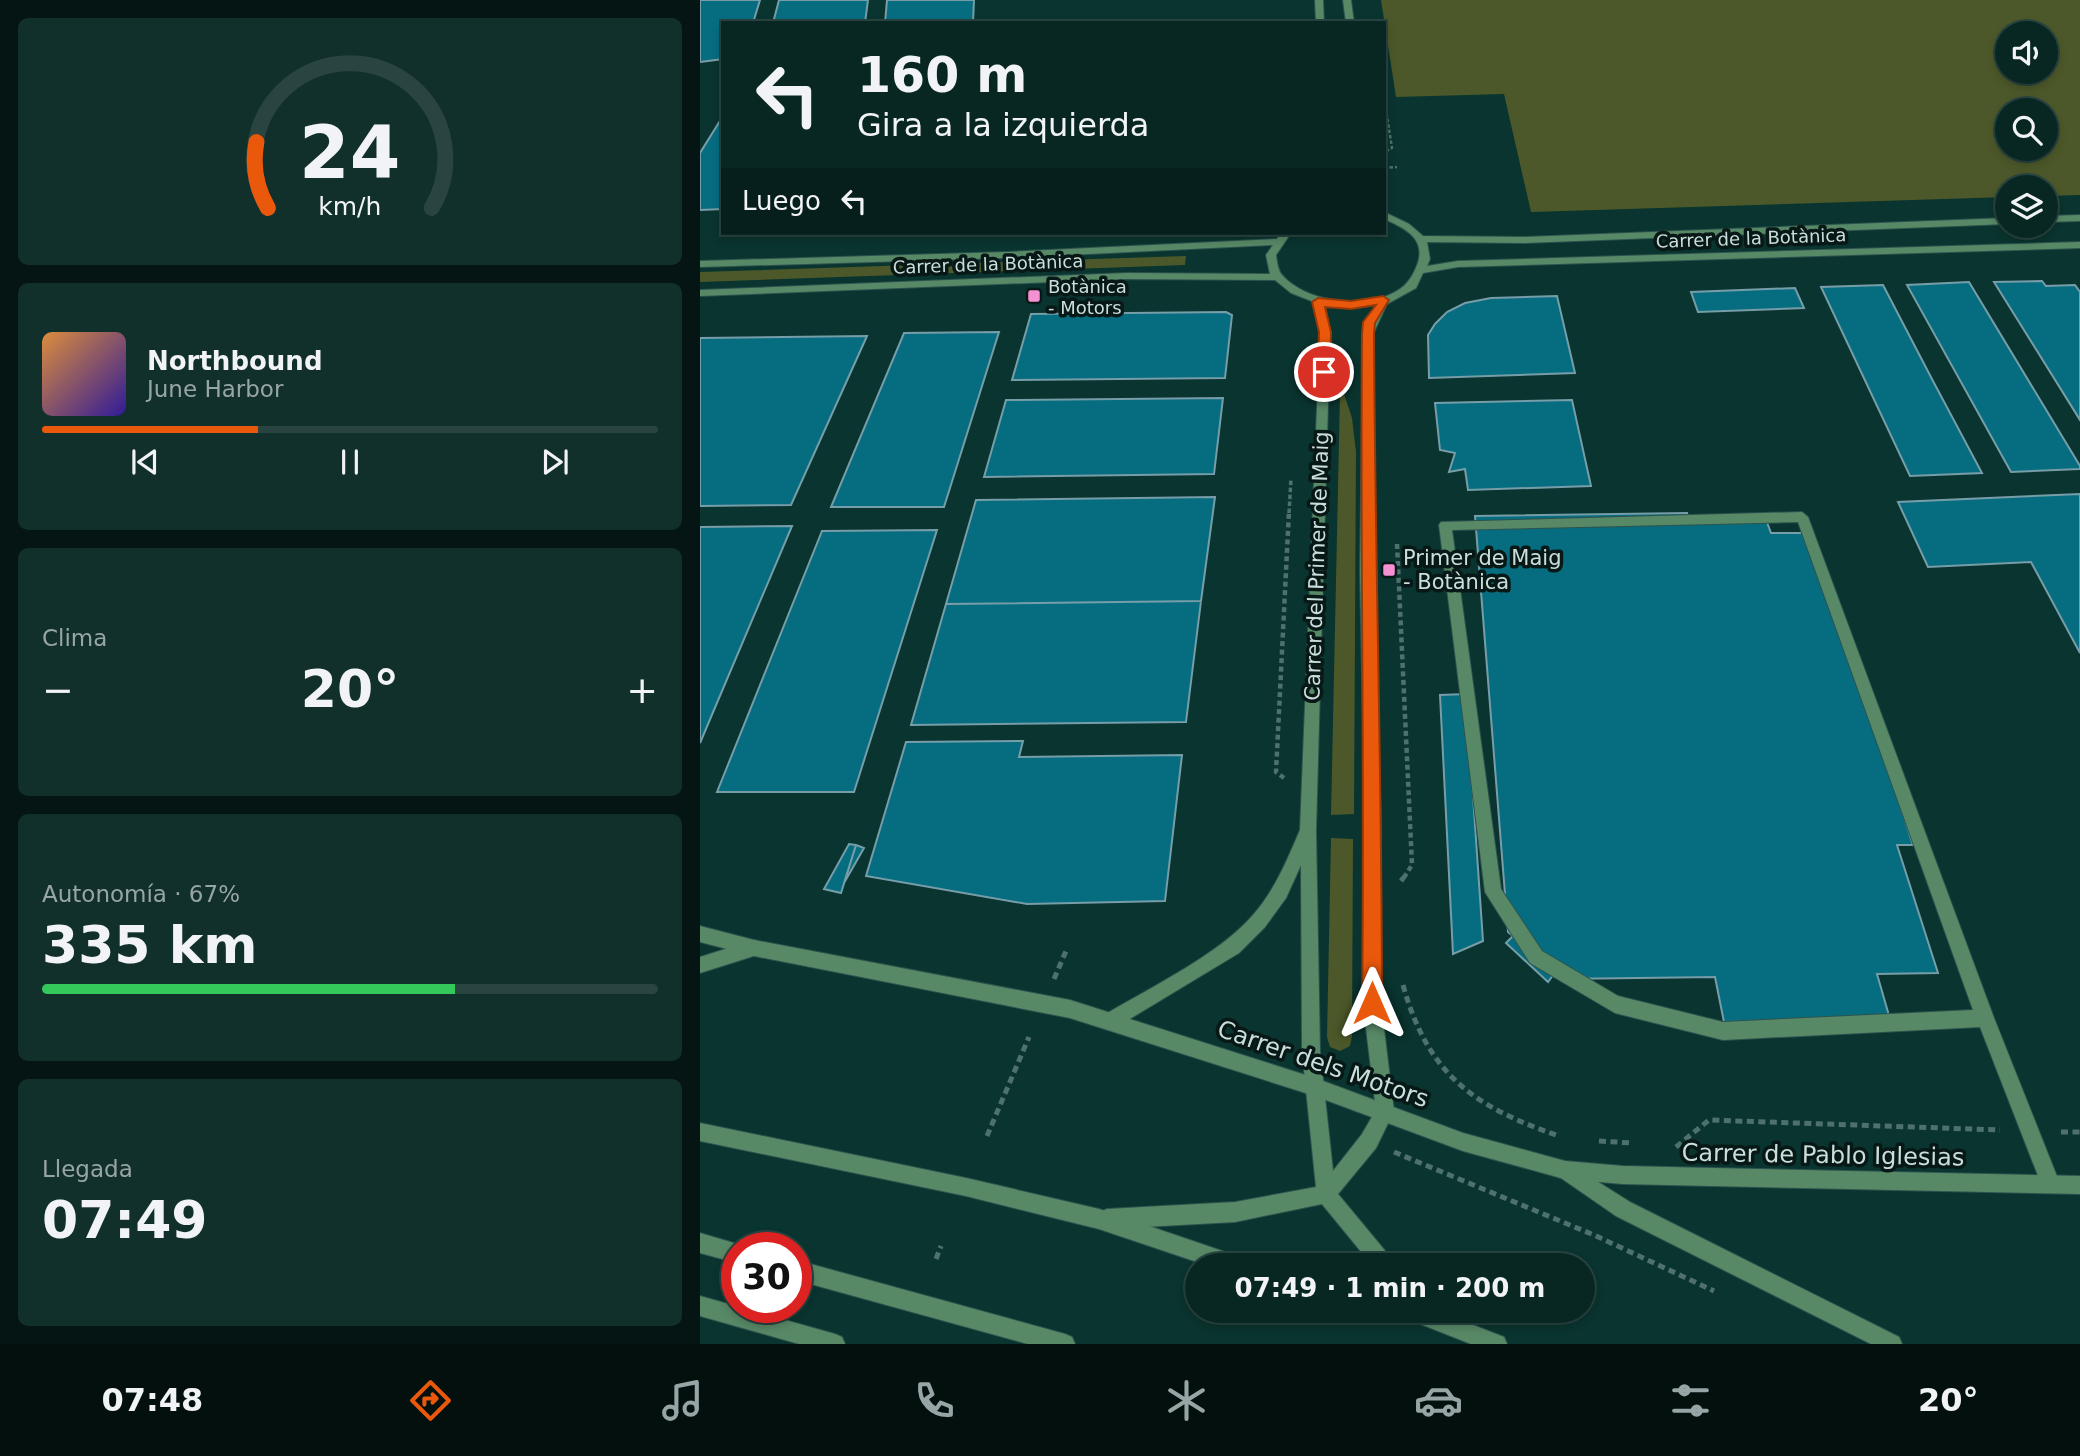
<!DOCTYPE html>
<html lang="es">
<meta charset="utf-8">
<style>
body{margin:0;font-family:"DejaVu Sans",sans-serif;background:#112f2b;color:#f1f3f6;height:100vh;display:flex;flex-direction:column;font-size:26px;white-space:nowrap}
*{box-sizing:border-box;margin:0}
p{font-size:23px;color:#98a5a6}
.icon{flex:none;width:38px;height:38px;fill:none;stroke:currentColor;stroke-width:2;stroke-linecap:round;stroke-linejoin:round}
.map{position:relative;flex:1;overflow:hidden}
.panel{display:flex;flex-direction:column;gap:18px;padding:18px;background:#041513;width:700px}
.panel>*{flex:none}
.top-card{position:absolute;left:21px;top:21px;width:665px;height:214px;border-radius:0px;box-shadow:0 4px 10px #0003,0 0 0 2px #294441;background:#082723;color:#f1f3f6;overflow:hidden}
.buttons{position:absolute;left:1295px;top:21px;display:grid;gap:14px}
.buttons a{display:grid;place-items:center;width:63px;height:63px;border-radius:50%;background:#082723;box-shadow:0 4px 10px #0003,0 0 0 2px #294441;font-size:35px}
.speed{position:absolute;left:21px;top:1232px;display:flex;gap:14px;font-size:35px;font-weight:700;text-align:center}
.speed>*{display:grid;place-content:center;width:91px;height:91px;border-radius:50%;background:#082723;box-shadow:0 4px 10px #0003,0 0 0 2px #294441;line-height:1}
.speed .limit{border:10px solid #d22;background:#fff;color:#111}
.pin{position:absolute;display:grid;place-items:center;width:60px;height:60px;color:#fff;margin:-30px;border:4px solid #fff;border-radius:50%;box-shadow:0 2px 7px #0007}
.me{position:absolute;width:77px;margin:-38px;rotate:0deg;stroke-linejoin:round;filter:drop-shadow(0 0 5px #0008)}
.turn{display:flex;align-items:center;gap:24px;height:147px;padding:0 21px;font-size:32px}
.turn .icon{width:91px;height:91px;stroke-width:2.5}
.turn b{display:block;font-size:49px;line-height:60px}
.then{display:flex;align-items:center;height:66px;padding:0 21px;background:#0003;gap:14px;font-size:26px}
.big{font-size:52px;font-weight:700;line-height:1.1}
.panel .widget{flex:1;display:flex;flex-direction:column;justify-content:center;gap:10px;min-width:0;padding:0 24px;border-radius:10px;background:#112f2b}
.panel .dial{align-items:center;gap:0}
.dial svg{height:182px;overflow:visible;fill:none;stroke:#294441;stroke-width:7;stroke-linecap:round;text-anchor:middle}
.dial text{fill:#f1f3f6;stroke:none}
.song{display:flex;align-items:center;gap:21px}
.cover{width:84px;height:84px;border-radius:10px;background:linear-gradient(135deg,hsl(30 70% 55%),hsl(250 70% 35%))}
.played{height:7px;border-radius:4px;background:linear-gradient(90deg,#ea580c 35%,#294441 35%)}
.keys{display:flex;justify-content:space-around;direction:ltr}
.heat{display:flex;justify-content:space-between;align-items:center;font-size:38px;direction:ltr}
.charge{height:10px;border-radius:5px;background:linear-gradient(90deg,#34c759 67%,#294441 0)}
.trip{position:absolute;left:485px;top:1253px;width:410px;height:70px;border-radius:35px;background:#082723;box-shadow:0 4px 10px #0003,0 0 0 2px #294441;font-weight:700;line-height:70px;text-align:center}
.tab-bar{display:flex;height:112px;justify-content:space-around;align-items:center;background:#03100e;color:#98a5a6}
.tab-bar .icon{width:49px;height:49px}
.tab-bar .on{color:#ea580c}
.tab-bar b{font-size:32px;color:#f1f3f6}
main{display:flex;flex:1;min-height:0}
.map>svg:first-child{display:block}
.green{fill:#4c5829;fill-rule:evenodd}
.building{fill:#066d80;stroke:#769da8;stroke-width:2}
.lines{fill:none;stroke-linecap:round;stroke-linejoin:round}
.service-casing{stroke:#2d534e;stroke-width:2}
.minor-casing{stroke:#2d534e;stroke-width:2}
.tertiary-casing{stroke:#2d534e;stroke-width:2}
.path-far3{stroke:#4f716d;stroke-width:2.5;stroke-dasharray:3.5 2;stroke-linecap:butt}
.path-far2{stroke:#4f716d;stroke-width:3.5;stroke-dasharray:4.5 2.5;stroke-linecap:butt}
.path-far1{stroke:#4f716d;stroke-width:4.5;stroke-dasharray:5 3.5;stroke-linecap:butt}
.path{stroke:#4f716d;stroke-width:5;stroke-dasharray:7 4.5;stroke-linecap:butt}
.service{fill:#588967;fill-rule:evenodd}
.minor{fill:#588967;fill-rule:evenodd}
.tertiary{fill:#588967;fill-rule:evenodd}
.route{fill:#ea580c;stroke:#983908;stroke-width:2}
.poi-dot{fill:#f591d2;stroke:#081816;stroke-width:2.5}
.labels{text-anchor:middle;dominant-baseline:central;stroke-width:7;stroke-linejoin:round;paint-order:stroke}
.far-street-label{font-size:18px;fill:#cadfdb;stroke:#081816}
.far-poi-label{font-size:18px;fill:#cadfdb;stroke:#081816;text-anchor:start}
.poi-label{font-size:21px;fill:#cadfdb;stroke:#081816;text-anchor:start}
.street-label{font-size:21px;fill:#cadfdb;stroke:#081816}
.near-street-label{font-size:24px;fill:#cadfdb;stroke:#081816}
</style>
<main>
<section class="panel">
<div class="widget dial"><svg viewBox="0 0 100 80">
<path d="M14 69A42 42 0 1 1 86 69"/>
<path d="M14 69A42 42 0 0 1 9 40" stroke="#ea580c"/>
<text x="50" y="56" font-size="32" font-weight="700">24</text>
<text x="50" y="72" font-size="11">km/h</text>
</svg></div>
<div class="widget">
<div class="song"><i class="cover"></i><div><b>Northbound</b><p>June Harbor</p></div></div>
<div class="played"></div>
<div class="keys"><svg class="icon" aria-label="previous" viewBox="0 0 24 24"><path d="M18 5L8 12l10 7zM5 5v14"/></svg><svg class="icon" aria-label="pause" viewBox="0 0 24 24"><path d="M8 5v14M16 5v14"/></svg><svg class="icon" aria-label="next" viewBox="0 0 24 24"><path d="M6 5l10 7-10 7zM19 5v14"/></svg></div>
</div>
<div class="widget"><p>Clima</p>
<div class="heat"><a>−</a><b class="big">20°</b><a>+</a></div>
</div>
<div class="widget"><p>Autonomía · 67%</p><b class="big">335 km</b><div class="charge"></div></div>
<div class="widget"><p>Llegada</p><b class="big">07:49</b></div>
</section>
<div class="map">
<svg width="1380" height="1344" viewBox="0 0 1380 1344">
<rect width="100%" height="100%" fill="#0a342f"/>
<!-- green -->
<path class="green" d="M681,0H1380V195L1346,196V187H1307V197L831,212L804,94L696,97ZM1307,33H1346V72H1307ZM1307,110H1346V149H1307Z
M486,256L485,265L0,282V272Z
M640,394H644L652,418L656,452L654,814L631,815Z
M631,838L653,839L652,1036L650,1046L640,1051L630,1047L627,1037Z"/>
<!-- building -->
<path class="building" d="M0,0H60L53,23H23V59L0,62Z
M79,0H168L165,23H73Z
M187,0H274L273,23H185Z
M23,116V209L0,210V153Z
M1342,281L1346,286L1375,285L1380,292V420L1294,282Z
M1269,282L1380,466V469L1311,472L1207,285Z
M1183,285L1233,381L1282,473L1210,476L1121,287Z
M1095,288L1104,308L998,312L991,292Z
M857,296L875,373L729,378L728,335L735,324L747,312L765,303L791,298Z
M526,312L532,315L525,378L312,380L331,314Z
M299,332L244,507H131L204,333Z
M167,336L91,505L0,506V338Z
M523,398L514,474L284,477L306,400Z
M872,400L891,486L768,490L765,469L749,472L755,453L740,450L735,403Z
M1380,494V653L1331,562L1228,567L1198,502Z
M515,497L501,601L246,604L276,500Z
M987,513L988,518L1065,517L1071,533H1112L1213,845H1197L1238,973L1177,974L1190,1019L1024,1022L1015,977L860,979L854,974L848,982L806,943L813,936L808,932L775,516Z
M92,526L11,717L0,743V527Z
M237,530L154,792H17L122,531Z
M501,601L486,722L211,725L246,604Z
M766,694L783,941L753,954L740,695Z
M323,741L319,757L482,755L465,901L327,904L166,876L206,742Z
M149,844L156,845L141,893L124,889Z
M156,845L164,848L144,883Z"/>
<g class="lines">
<defs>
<path id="service" d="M1102,512L1108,517L1294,1018L1360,1184L1358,1191L1351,1193L1344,1191L1280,1027L1023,1040L915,1013L830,963L785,892L739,525L741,522ZM1098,522L1273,1010L1023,1022L918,996L842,951L801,889L752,530Z
M54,940L60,942L62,948L60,954L0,973V957Z
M0,1233L44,1246L45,1248H37V1263L0,1253Z
M96,1260L365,1334L372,1337L375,1344H328L96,1280Z
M0,1296L135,1334L142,1337L145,1344H99L0,1316Z"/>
<path id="minor" d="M615,0H623L624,23H616Z
M643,0H651L654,23H646Z
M684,212L709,224L723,236L825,237L1307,218V224L825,243L727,242L730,259L727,266L758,261L1380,242V248L758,267L723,273L716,288L687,304L673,334L674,571L681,830V1004L694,1111L676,1148L638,1194L691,1258L694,1265H672L622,1204L535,1222L407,1229L400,1226L397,1219L400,1212L407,1209L535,1202L616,1187L602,1051L601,865L586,898L565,927L539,953L418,1026L412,1029L406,1026L403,1020L406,1014C451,987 520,954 553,915C575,890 587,860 600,830L620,332L614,302L591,293L575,280L427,279L0,296V290L427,273L570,274L566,255L573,245L307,258L0,267V261L307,252L577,239L581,233H591L576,255C577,262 578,271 582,275C605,301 659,309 689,295C702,289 709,283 715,270C729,241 708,229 684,219ZM625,305L656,308L676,305L663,334L660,571L665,830L663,1004L676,1110L662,1134L633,1171L620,1051L616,831L630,332Z
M1380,215V221L1346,222V216Z
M865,1161L923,1166L1380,1176V1194L923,1184L865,1179L858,1177L856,1170L858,1163Z"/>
<path id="tertiary" d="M0,926L54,940L370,1000L615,1078L763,1133L865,1161L930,1202L1199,1337L1202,1344H1171L916,1216L861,1178L763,1151L615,1096L370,1018L54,956L0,942Z
M0,1123L266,1178L399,1209L534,1255L541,1258L544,1265H506L399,1229L266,1196L0,1141Z
M702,1311H737L804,1337L807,1344H771L705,1318Z"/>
</defs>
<!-- service casing -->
<use href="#service" class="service-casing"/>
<!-- minor casing -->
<use href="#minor" class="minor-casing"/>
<!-- tertiary casing -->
<use href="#tertiary" class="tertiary-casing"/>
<!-- path-far3 -->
<path class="path-far3" d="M684,97L692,148L684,152
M684,168L697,167"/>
<!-- path-far2 -->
<path class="path-far2" d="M589,513L591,479"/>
<!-- path-far1 -->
<path class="path-far1" d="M697,544L712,865L703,879
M584,778L576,772L589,511"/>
<!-- path -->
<path class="path" d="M701,881L704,877
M354,979L366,951
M703,985C728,1075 774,1107 859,1136
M1361,1132H1380
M287,1136L329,1037
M899,1141L932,1143
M976,1147L1009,1120L1300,1130
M694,1152L894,1235L1014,1291
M236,1259L241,1246"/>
<!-- service -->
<use href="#service" class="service"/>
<!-- minor -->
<use href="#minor" class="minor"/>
<!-- tertiary -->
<use href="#tertiary" class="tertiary"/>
</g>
<!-- route -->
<path class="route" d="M683,296L689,300L675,323L674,334C675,557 682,780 682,1003L679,1010L672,1013L665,1010L662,1003C665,780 660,557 662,334L663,322L676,305L651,309L625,307L631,332L630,372L624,376L618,372L619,332L612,302L618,298L651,301Z"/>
<!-- markers -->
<g class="poi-dot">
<rect x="327" y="289" width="14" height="14" rx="3.5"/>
<rect x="682" y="563" width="14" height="14" rx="3.5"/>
</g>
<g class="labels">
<!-- far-street labels -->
<g class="far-street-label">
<text transform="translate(1051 238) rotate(-2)">Carrer de la Botànica</text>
<text transform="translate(288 264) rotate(-2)">Carrer de la Botànica</text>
</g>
<!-- far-poi labels -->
<g class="far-poi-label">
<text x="348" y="286">Botànica<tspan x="348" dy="21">- Motors</tspan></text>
</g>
<!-- poi labels -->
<g class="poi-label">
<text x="703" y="558">Primer de Maig<tspan x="703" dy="24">- Botànica</tspan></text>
</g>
<!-- street labels -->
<g class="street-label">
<text transform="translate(617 566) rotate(-88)">Carrer del Primer de Maig</text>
</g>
<!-- near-street labels -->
<g class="near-street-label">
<text transform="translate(623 1064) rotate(19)">Carrer dels Motors</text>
<text transform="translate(1123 1155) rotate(1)">Carrer de Pablo Iglesias</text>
</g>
</g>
</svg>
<div class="buttons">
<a><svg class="icon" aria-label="sound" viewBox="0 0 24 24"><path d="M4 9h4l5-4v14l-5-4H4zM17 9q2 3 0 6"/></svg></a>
<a><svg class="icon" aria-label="search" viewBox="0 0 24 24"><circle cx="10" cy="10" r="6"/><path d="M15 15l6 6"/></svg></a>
<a><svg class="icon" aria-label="layers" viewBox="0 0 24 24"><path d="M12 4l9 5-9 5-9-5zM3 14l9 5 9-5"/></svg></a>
</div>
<div class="speed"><div class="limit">30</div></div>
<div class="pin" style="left:624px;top:372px;background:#d93025"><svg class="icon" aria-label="arrive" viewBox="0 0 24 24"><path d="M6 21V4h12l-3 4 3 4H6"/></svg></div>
<svg class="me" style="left:672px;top:1003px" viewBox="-20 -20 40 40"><path d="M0-17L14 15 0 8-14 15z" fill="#ea580c" stroke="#fff" stroke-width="4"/></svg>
<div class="trip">07:49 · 1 min · 200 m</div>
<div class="top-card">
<div class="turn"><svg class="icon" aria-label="left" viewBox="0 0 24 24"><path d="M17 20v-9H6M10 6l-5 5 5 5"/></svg><div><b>160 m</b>Gira a la izquierda</div></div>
<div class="then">Luego<svg class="icon" aria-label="left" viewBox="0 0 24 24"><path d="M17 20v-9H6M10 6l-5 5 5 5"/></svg></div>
</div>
</div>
</main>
<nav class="tab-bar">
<b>07:48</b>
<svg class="icon on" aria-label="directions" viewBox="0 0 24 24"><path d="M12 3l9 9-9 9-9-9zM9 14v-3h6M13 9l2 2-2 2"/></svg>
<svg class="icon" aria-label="music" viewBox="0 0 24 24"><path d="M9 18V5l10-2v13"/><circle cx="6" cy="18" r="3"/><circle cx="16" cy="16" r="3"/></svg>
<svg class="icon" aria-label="phone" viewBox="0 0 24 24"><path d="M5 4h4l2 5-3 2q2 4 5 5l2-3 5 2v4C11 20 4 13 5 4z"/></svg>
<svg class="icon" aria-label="climate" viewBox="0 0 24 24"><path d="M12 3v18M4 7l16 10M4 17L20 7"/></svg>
<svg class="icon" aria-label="car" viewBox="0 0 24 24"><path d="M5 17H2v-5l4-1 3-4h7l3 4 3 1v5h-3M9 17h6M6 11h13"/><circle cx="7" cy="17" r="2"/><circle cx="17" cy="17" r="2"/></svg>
<svg class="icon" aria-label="filters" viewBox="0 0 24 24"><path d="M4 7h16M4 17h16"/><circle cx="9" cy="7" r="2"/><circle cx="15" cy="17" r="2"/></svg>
<b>20°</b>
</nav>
